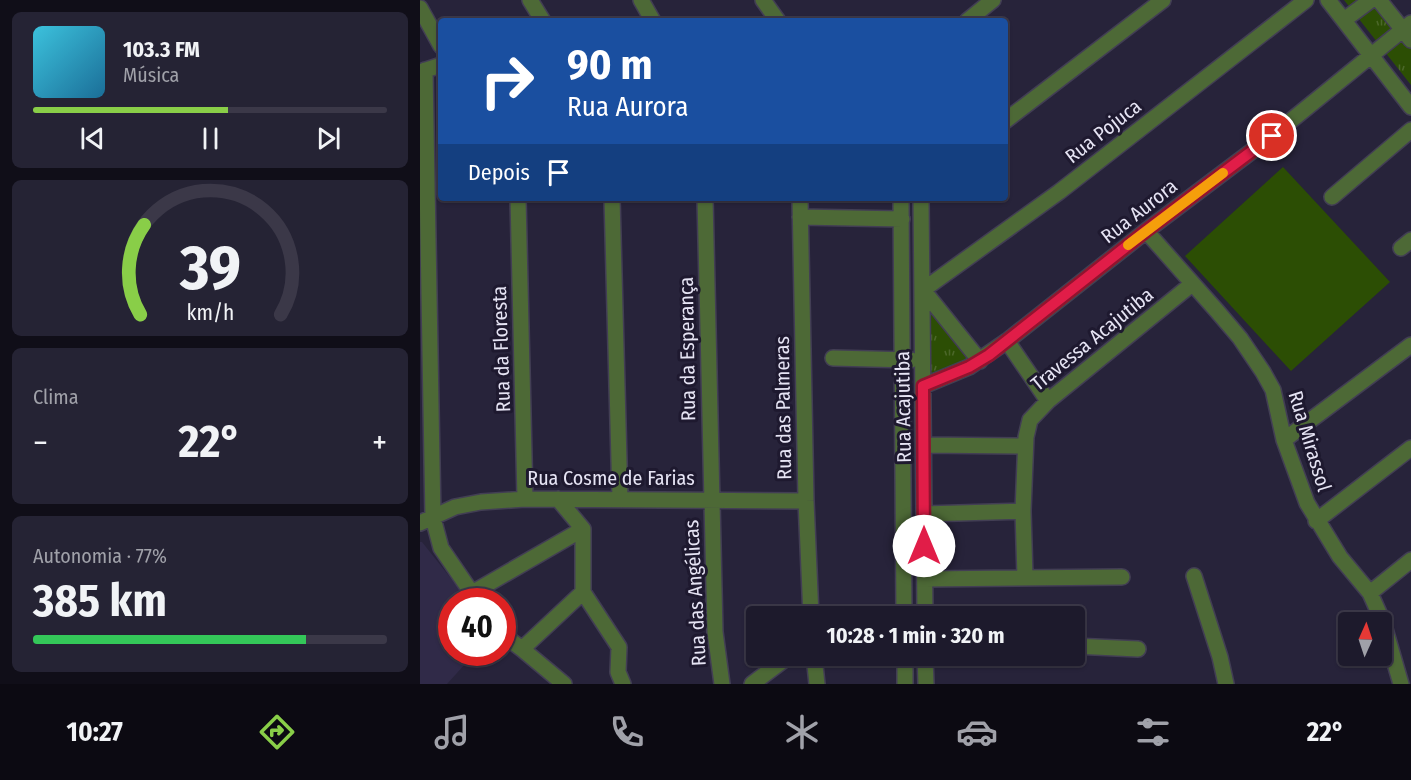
<!DOCTYPE html>
<html lang="pt">
<meta charset="utf-8">
<style>
body{margin:0;font-family:"Fira Sans Condensed",sans-serif;background:#252334;color:#f1f3f6;height:100vh;display:flex;flex-direction:column;font-size:22px;white-space:nowrap}
*{box-sizing:border-box;margin:0}
p{font-size:20px;color:#a0a1a9}
.icon{flex:none;width:33px;height:33px;fill:none;stroke:currentColor;stroke-width:2;stroke-linecap:round;stroke-linejoin:round}
.map{position:relative;flex:1;overflow:hidden}
.drawer{display:flex;flex-direction:column;gap:12px;padding:12px;background:#100e18;width:420px}
.drawer>*{flex:none}
.banner{position:absolute;left:18px;top:18px;width:570px;height:183px;border-radius:6px;box-shadow:0 2px 4px #0004,0 0 0 2px #3b3848;background:#1a4fa0;color:#fff;overflow:hidden}
.needle{width:39px;rotate:3deg}
.tools{position:absolute;left:918px;top:612px;display:grid;gap:12px}
.tools a{display:grid;place-items:center;width:54px;height:54px;border-radius:6px;background:#1d1a2c;box-shadow:0 2px 4px #0004,0 0 0 2px #3b3848;font-size:30px}
.speed{position:absolute;left:18px;top:588px;display:flex;gap:12px;font-size:30px;font-weight:700;text-align:center}
.speed>*{display:grid;place-content:center;width:78px;height:78px;border-radius:50%;background:#1d1a2c;box-shadow:0 2px 4px #0004,0 0 0 2px #3b3848;line-height:1}
.speed .limit{border:9px solid #d22;background:#fff;color:#111}
.pin{position:absolute;display:grid;place-items:center;width:51px;height:51px;color:#fff;margin:-26px;border:3px solid #fff;border-radius:50%;box-shadow:0 2px 6px #0007}
.me{position:absolute;width:66px;margin:-33px;rotate:0deg;stroke-linejoin:round;filter:drop-shadow(0 0 4px #0008)}
.turn{display:flex;align-items:center;gap:21px;height:126px;padding:0 30px;font-size:27px}
.turn .icon{width:78px;height:78px;stroke-width:2.5}
.turn b{display:block;font-size:42px;line-height:51px}
.then{display:flex;align-items:center;height:57px;padding:0 30px;background:#0003;gap:12px;font-size:22px}
.big{font-size:45px;font-weight:700;line-height:1.1}
.drawer .card{flex:1;display:flex;flex-direction:column;justify-content:center;gap:9px;min-width:0;padding:0 21px;border-radius:9px;background:#252334}
.drawer .dial{align-items:center;gap:0}
.dial svg{height:156px;overflow:visible;fill:none;stroke:#3b3848;stroke-width:7;stroke-linecap:round;text-anchor:middle}
.dial text{fill:#f1f3f6;stroke:none}
.song{display:flex;align-items:center;gap:18px}
.cover{width:72px;height:72px;border-radius:9px;background:linear-gradient(135deg,hsl(190 70% 55%),hsl(200 70% 35%))}
.played{height:6px;border-radius:3px;background:linear-gradient(90deg,#89ce48 55%,#3b3848 55%)}
.keys{display:flex;justify-content:space-around;direction:ltr}
.heat{display:flex;justify-content:space-between;align-items:center;font-size:33px;direction:ltr}
.charge{height:9px;border-radius:4px;background:linear-gradient(90deg,#34c759 77%,#3b3848 0)}
.trip{position:absolute;left:326px;top:606px;width:339px;height:60px;border-radius:6px;background:#1d1a2c;box-shadow:0 2px 4px #0004,0 0 0 2px #3b3848;font-weight:700;line-height:60px;text-align:center}
.tabs{display:flex;height:96px;justify-content:space-around;align-items:center;background:#0c0a12;color:#a0a1a9}
.tabs .icon{width:42px;height:42px}
.tabs .selected{color:#89ce48}
.tabs b{font-size:27px;color:#f1f3f6}
main{display:flex;flex:1;min-height:0}
.map>svg:first-child{display:block}
.built{fill:#302a48}
.park{fill:url(#park-tufts)}
.garden{fill:#2c4e04}
.lines{fill:none;stroke-linecap:round;stroke-linejoin:round}
.minor-casing{stroke:#423e54;stroke-width:18}
.minor{stroke:#4d6936;stroke-width:15}
.route-casing{stroke:#92132f;stroke-width:15}
.route{stroke:#e11d48;stroke-width:10}
.slow{stroke:#f59e0b;stroke-width:10}
.labels{text-anchor:middle;dominant-baseline:central;stroke-width:6;stroke-linejoin:round;paint-order:stroke}
.street-label{font-size:20px;fill:#e6e4f4;stroke:#1e192f}
</style>
<main>
<section class="drawer">
<div class="card">
<div class="song"><i class="cover"></i><div><b>103.3 FM</b><p>Música</p></div></div>
<div class="played"></div>
<div class="keys"><svg class="icon" aria-label="previous" viewBox="0 0 24 24"><path d="M18 5L8 12l10 7zM5 5v14"/></svg><svg class="icon" aria-label="pause" viewBox="0 0 24 24"><path d="M8 5v14M16 5v14"/></svg><svg class="icon" aria-label="next" viewBox="0 0 24 24"><path d="M6 5l10 7-10 7zM19 5v14"/></svg></div>
</div>
<div class="card dial"><svg viewBox="0 0 100 80">
<path d="M14 69A42 42 0 1 1 86 69"/>
<path d="M14 69A42 42 0 0 1 16 23" stroke="#89ce48"/>
<text x="50" y="56" font-size="32" font-weight="700">39</text>
<text x="50" y="72" font-size="11">km/h</text>
</svg></div>
<div class="card"><p>Clima</p>
<div class="heat"><a>−</a><b class="big">22°</b><a>+</a></div>
</div>
<div class="card"><p>Autonomia · 77%</p><b class="big">385 km</b><div class="charge"></div></div>
</section>
<div class="map">
<svg width="991" height="684" viewBox="0 0 991 684">
<defs>
<pattern id="park-tufts" width="24" height="20" patternUnits="userSpaceOnUse" patternTransform="scale(1.5)"><rect width="24" height="20" fill="#2c4e04"/><path d="M3 7l-1-3M5 7V3M7 7l1-3M15 17l-1-3M17 17v-4M19 17l1-3" fill="none" stroke="#4b6729"/></pattern>
</defs>
<rect width="100%" height="100%" fill="#27233a"/>
<!-- built -->
<path class="built" d="M0,542H2L49,601L32,602V652L55,653L27,684H0Z"/>
<!-- park -->
<path class="park" d="M924,0H954L991,45V85Z
M503,291L559,355L504,385Z"/>
<!-- garden -->
<path class="garden" d="M863,167L970,282L871,371L765,256Z"/>
<g class="lines">
<defs>
<path id="minor" d="M110,0L123,21
M221,0L233,21
M343,0L358,21
M908,0L991,107
M959,0L991,40
M0,8L21,46
M924,20L951,0
M547,21L573,0
M5,70L13,518L21,548L58,602
M0,72L21,65
M585,121L743,0
M912,197L991,130
M98,198L105,499
M192,198L200,499
M285,198L295,632L302,684
M380,198L386,501L391,616
M481,198L484,616
M501,198L505,616
M380,217L482,219
M726,231L797,311L820,338L843,372L853,390L864,440L887,503L920,557L950,593L963,622L981,684
M981,248L991,240
M587,341L628,401
M413,358L491,360
M560,361L503,290L639,192L886,0
M503,386L549,367L587,341L726,231L852,136L991,23
M864,440L991,345
M504,445L605,446
M138,499L163,529V592L102,649L144,684
M504,514L603,511
M896,521L991,448
M0,523L35,507L61,502L105,499L386,501
M774,576L800,657L806,684
M605,577L603,511L606,437L610,420L628,401L772,284
M505,579L702,577
M163,592L199,647L198,672L203,684
M52,593L163,529
M950,593L991,560
M82,634L102,649
M654,646L718,649
M394,656L397,684
M485,656V684
M505,656L506,684
M332,684L369,656"/>
</defs>
<!-- minor casing -->
<use href="#minor" class="minor-casing"/>
<!-- minor -->
<use href="#minor" class="minor"/>
</g>
<g class="lines">
<defs>
<path id="route" d="M504,546L503,386L549,367L569,355L726,231L852,136"/>
</defs>
<!-- route casing -->
<use href="#route" class="route-casing"/>
<!-- route -->
<use href="#route" class="route"/>
<!-- slow -->
<path class="slow" d="M708,245L803,173"/>
</g>
<g class="labels">
<!-- street labels -->
<g class="street-label">
<text transform="translate(683 131) rotate(-38)">Rua Pojuca</text>
<text transform="translate(719 211) rotate(-38)">Rua Aurora</text>
<text transform="translate(672 339) rotate(-39)">Travessa Acajutiba</text>
<text transform="translate(81 349) rotate(-92)">Rua da Floresta</text>
<text transform="translate(267 349) rotate(-91)">Rua da Esperança</text>
<text transform="translate(483 407) rotate(-91)">Rua Acajutiba</text>
<text transform="translate(363 408) rotate(-91)">Rua das Palmeras</text>
<text transform="translate(890 441) rotate(73)">Rua Mirassol</text>
<text x="191" y="478">Rua Cosme de Farias</text>
<text transform="translate(275 593) rotate(-93)">Rua das Angélicas</text>
</g>
</g>
</svg>
<div class="tools">
<a><svg class="needle" viewBox="-14 -14 28 28"><path d="M0-13l5 13h-10z" fill="#e53935"/><path d="M0 13l5-13h-10z" fill="#a0a1a9"/></svg></a>
</div>
<div class="speed"><div class="limit">40</div></div>
<div class="pin" style="left:852px;top:136px;background:#d93025"><svg class="icon" aria-label="arrive" viewBox="0 0 24 24"><path d="M6 21V4h12l-3 4 3 4H6"/></svg></div>
<svg class="me" style="left:504px;top:546px" viewBox="-20 -20 40 40"><circle r="19" fill="#fff"/><path d="M0-13L10 11 0 6-10 11z" fill="#e11d48"/></svg>
<div class="trip">10:28 · 1 min · 320 m</div>
<div class="banner">
<div class="turn"><svg class="icon" aria-label="right" viewBox="0 0 24 24"><path d="M7 20v-9h11M14 6l5 5-5 5"/></svg><div><b>90 m</b>Rua Aurora</div></div>
<div class="then">Depois<svg class="icon" aria-label="arrive" viewBox="0 0 24 24"><path d="M6 21V4h12l-3 4 3 4H6"/></svg></div>
</div>
</div>
</main>
<nav class="tabs">
<b>10:27</b>
<svg class="icon selected" aria-label="directions" viewBox="0 0 24 24"><path d="M12 3l9 9-9 9-9-9zM9 14v-3h6M13 9l2 2-2 2"/></svg>
<svg class="icon" aria-label="music" viewBox="0 0 24 24"><path d="M9 18V5l10-2v13"/><circle cx="6" cy="18" r="3"/><circle cx="16" cy="16" r="3"/></svg>
<svg class="icon" aria-label="phone" viewBox="0 0 24 24"><path d="M5 4h4l2 5-3 2q2 4 5 5l2-3 5 2v4C11 20 4 13 5 4z"/></svg>
<svg class="icon" aria-label="climate" viewBox="0 0 24 24"><path d="M12 3v18M4 7l16 10M4 17L20 7"/></svg>
<svg class="icon" aria-label="car" viewBox="0 0 24 24"><path d="M5 17H2v-5l4-1 3-4h7l3 4 3 1v5h-3M9 17h6M6 11h13"/><circle cx="7" cy="17" r="2"/><circle cx="17" cy="17" r="2"/></svg>
<svg class="icon" aria-label="filters" viewBox="0 0 24 24"><path d="M4 7h16M4 17h16"/><circle cx="9" cy="7" r="2"/><circle cx="15" cy="17" r="2"/></svg>
<b>22°</b>
</nav>
